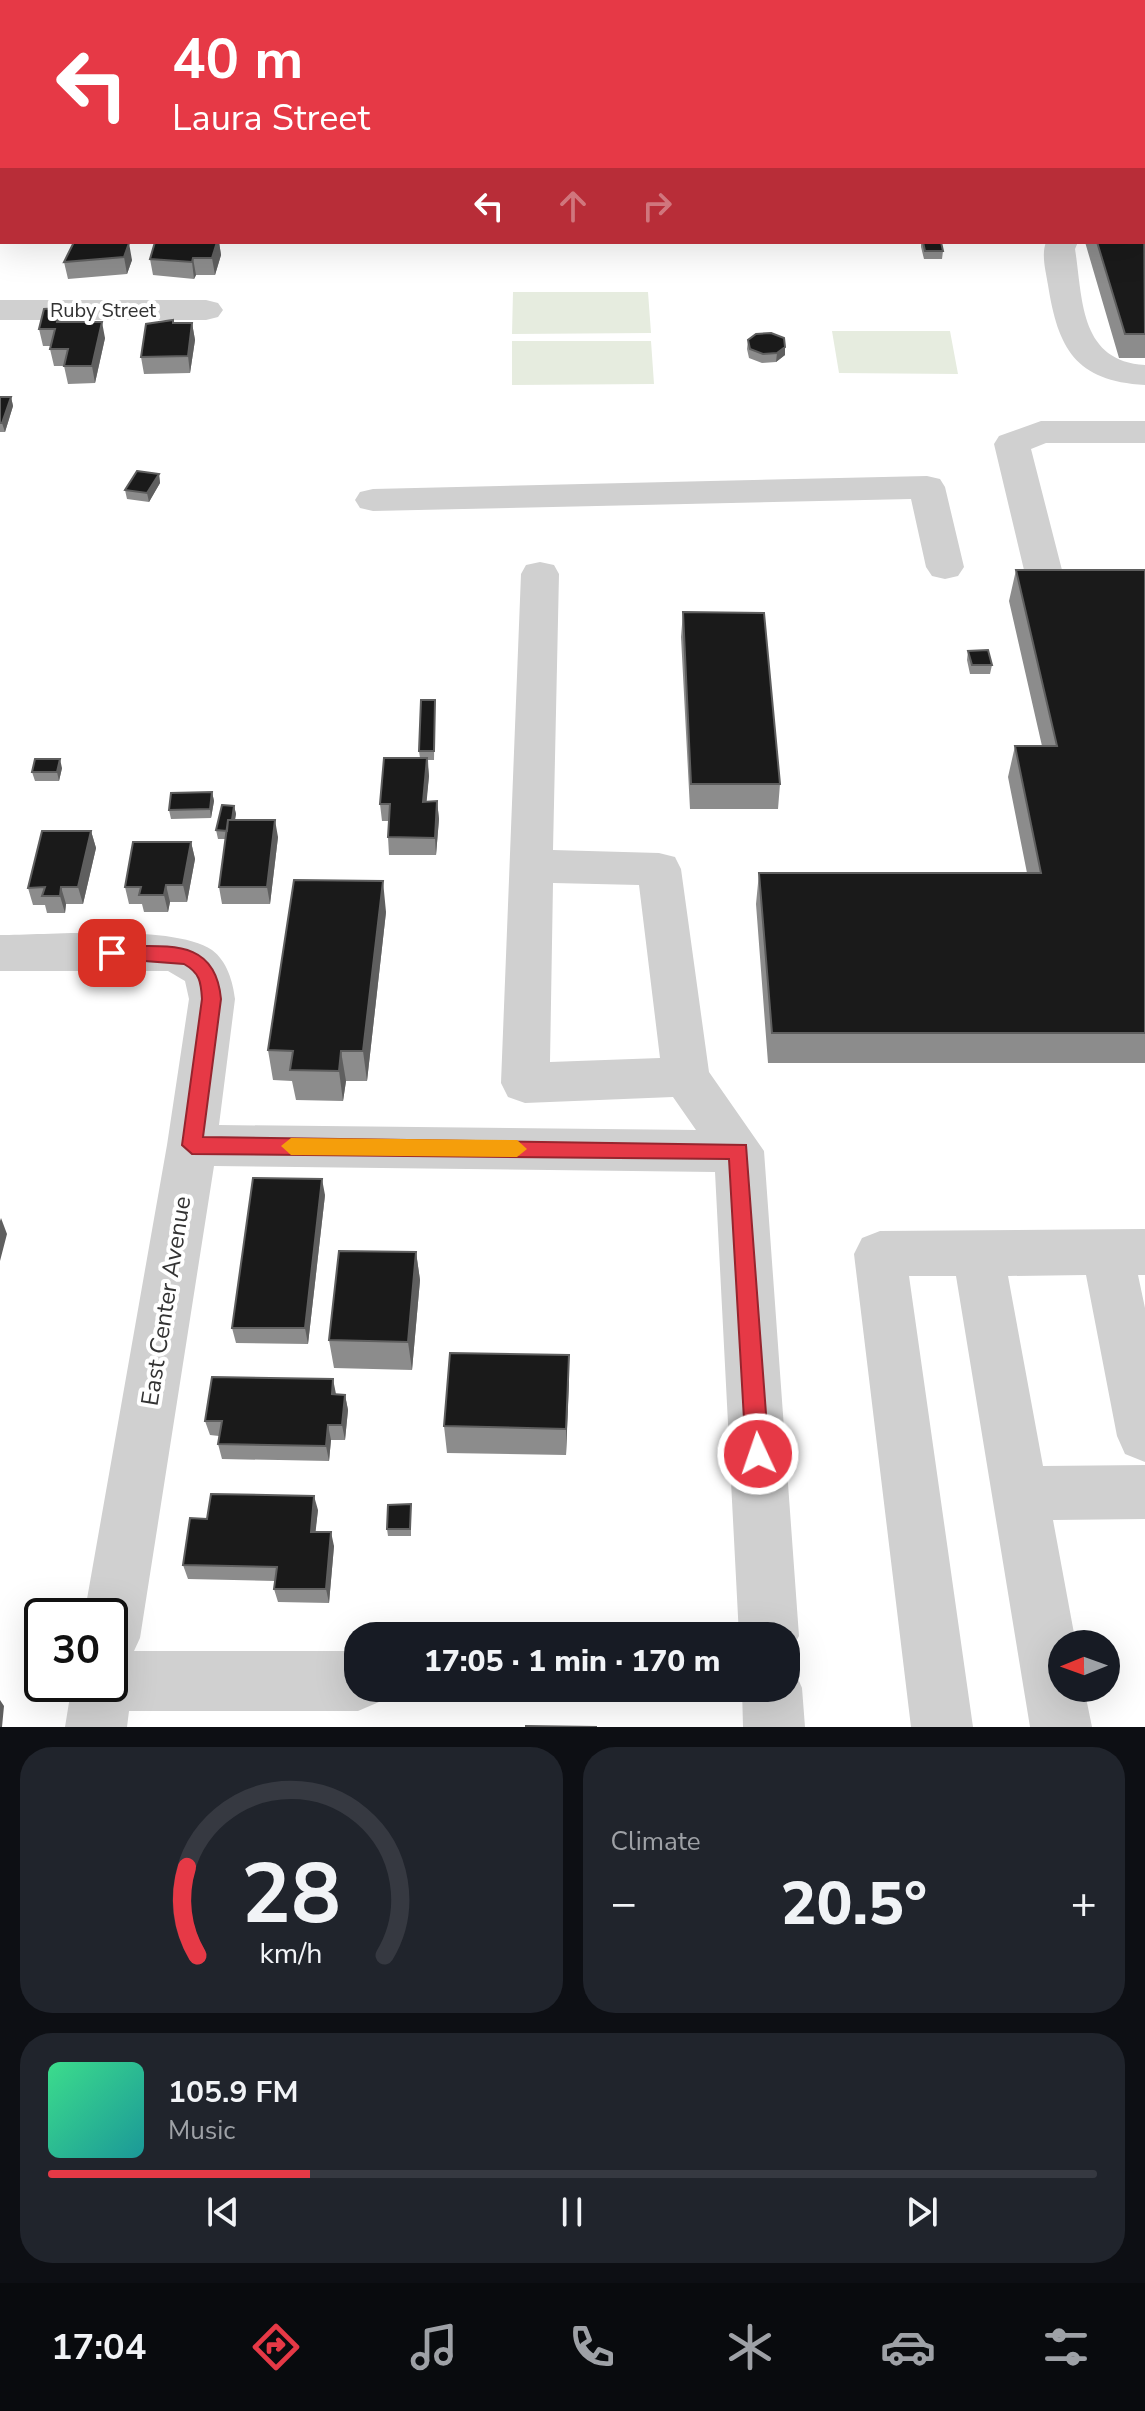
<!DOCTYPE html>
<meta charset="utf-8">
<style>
body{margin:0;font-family:"Nunito Sans",sans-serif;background:#20242c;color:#f1f3f6;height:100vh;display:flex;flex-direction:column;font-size:30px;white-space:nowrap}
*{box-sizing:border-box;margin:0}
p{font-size:26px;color:#9ea1a6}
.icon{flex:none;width:44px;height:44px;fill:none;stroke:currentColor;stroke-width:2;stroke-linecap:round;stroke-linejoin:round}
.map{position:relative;height:1727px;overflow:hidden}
.sheet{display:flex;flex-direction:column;gap:20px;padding:20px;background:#0d0f14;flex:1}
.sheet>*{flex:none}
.banner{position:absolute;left:0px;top:0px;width:1146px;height:244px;box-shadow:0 8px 32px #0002;background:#e63946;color:#fff;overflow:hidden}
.needle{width:52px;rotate:269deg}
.buttons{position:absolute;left:1048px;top:1630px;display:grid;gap:16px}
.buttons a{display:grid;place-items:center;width:72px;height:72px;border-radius:50%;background:#171b24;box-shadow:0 8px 32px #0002;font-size:40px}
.speed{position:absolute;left:24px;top:1598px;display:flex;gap:16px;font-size:40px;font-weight:700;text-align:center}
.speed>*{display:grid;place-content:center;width:104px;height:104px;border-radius:50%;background:#171b24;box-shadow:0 8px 32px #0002;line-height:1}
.speed .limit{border:4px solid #111;border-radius:12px;background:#fff;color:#111}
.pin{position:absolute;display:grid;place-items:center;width:68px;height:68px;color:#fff;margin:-34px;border-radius:16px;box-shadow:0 4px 12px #0006}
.me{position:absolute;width:88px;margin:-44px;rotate:357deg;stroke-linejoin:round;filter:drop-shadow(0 0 6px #0008)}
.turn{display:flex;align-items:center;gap:28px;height:168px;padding:0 40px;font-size:36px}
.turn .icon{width:104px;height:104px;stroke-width:2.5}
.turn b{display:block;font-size:56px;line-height:68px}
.lanes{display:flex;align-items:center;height:76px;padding:0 40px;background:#0003;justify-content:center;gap:40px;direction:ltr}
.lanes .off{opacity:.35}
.big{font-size:60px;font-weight:800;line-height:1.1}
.sheet .widget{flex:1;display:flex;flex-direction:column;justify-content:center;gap:12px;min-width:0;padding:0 28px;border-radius:32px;background:#20242c}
.sheet .dial{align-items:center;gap:0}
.dial svg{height:208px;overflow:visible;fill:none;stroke:#363941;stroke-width:7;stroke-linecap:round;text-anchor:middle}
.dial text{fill:#f1f3f6;stroke:none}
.song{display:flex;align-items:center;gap:24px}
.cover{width:96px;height:96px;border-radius:12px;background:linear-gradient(135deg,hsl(150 70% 55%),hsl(180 70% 35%))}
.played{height:8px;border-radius:4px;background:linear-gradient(90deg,#e63946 25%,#363941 25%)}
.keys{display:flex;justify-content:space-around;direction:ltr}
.heat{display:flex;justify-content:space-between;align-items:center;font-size:44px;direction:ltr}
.sheet .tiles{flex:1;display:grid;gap:20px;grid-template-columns:1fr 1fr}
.widget:last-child{grid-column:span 2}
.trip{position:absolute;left:344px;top:1622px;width:456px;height:80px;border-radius:32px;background:#171b24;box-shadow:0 8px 32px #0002;font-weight:800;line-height:80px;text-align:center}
.tab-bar{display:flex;height:128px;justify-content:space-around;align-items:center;background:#090b0e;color:#9ea1a6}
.tab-bar .icon{width:56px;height:56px}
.tab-bar .selected{color:#e63946}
.tab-bar b{font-size:36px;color:#f1f3f6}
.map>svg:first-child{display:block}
.green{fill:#e6ecdf}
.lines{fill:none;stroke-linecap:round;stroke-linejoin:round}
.minor{fill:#d0d0d0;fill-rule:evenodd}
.wall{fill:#8c8c8c}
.shaded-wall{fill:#5f5f5f}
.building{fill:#1a1a1a;stroke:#5f5f5f;stroke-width:2}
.route{fill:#e63946;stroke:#96252e;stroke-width:2}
.slow{fill:#f59e0b}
.labels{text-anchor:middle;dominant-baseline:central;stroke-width:8;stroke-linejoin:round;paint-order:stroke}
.far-street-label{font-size:20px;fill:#333;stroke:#fff}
.street-label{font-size:24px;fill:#333;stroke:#fff}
</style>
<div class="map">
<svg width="1145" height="1727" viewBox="0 0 1145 1727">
<rect width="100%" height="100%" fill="#fff"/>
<!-- green -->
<path class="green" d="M0,0H1145V93L1144,2H2L0,200Z
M513,292H648L651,333L512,334Z
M832,331H950L958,374L839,373Z
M512,341H651L654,384L512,385Z"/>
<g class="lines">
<!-- minor -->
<path class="minor" d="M1144,84H1145V102H1144Z
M0,140H2V158H0Z
M1046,242H1078L1075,249C1083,299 1079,361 1145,365V385C1075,381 1058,348 1048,285C1046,272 1041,255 1046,242Z
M0,300H206L218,303L223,310L218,317L206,320H0Z
M1041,421H1145V443H1046L1031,449L1062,570L1056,579L1043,582L1030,579L1024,570L994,444L999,436Z
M927,476L940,479L945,487L964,567L958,576L945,579L932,576L926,567L911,499L373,511L360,508L355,500L360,492L373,489Z
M540,562L554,565L559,574L553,850L659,853L675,857L681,869L709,1072L764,1151L799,1636L786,1659V1636H739L715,1172L214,1166L140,1638L134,1651H358V1688H385L379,1702L358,1711H129L127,1727H65L72,1684H110V1616H84L167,1145L189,999L185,981L168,971H0V935C49,935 175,924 212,950C227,961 233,982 235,999L219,1125L696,1130L673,1097L525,1103L508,1097L501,1083L521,574L526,565ZM553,883L639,885L660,1058L550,1062Z
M1145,1229V1275H1138L1145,1308V1462L1125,1454L1117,1436L1086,1275L1008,1276L1043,1466L1145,1465V1519L1053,1520L1076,1644H1062V1688H1084L1092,1727H1030L956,1276H909L973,1727H911L854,1254L862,1238L880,1231Z
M786,1664L793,1667L802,1688L805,1727H743L742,1688H786Z"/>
</g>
<!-- wall -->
<path class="wall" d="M0,0H660L567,2H2V123H0Z
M1145,207V358H1119L1085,242H1144Z
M74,242L132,260L127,274L68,279L64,262Z
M155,242H219L221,255L215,275H196L194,279L153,275L150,259Z
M921,242H941L943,251L942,259H924L921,247Z
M63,322L105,338L95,383L68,384L64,366H54L50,349L51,346H43L39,329Z
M174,323H192L195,340L190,373L144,374L141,357Z
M748,340L785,355L776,362L762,363L749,358L747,349Z
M0,397H11L13,406L5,432H0Z
M159,474L160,483L149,502L127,499L125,490Z
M1016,570H1145V1063H768L756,904L759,873H1027L1008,777L1015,746H1042L1009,601Z
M683,612L780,784L778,809H690L681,637Z
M968,651L992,665L990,674H970L967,660Z
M435,700L434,760H428L429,776L426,802L437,801L439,819L436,855H389L388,837L389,821H382L380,804L420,758L419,751Z
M62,768L59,781H35L32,772Z
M212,792L214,801L211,818L171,819L169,810Z
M234,806L236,814L235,820L278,837L270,904H222L219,887L226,839H218L216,830Z
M91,831L96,848L83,904H66L65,913H47L45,905H33L28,888Z
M191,842L195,859L187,902H170L168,912H144L142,904H129L125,887Z
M386,912L367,1081H346L343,1101L296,1100L292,1081L273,1080L268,1050Z
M325,1195L308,1344L236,1343L232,1328Z
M416,1252L420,1280L412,1370L334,1368L329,1340Z
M569,1355L566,1455L447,1453L444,1426Z
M336,1394L345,1395L348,1410L345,1440H331L329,1461L222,1459L218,1444L219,1436L210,1435L205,1421Z
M411,1504V1536H388L387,1529Z
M318,1510L315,1532L334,1546L329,1603L278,1602L274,1589L275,1581L188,1579L183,1565L207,1519Z"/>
<!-- shaded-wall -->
<path class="shaded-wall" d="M217,242H219L221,255L215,275L212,258Z
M129,243L132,260L127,274L124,257Z
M193,258L196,275L194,279L192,262Z
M60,308L64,325L57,322Z
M102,322L105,338L95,383L92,366Z
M192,323L195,340L190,373L188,356Z
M785,347V355L776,362L777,353Z
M11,397L13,406L5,432L2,423Z
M159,474L160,483L149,502L147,493Z
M427,758L429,776L425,819L423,802Z
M60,759L62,768L59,781L57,772Z
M212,792L214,801L211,818L210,809Z
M437,801L439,819L436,855L435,838Z
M234,806L236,814L231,840L230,831Z
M275,820L278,837L270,904L267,887Z
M91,831L96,848L83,904L78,887Z
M191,842L195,859L187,902L183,885Z
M383,881L386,912L367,1081L363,1051Z
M166,885L170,902L168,912L164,895Z
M61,887L66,904L65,913L60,896Z
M341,1051L346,1081L343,1101L339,1071Z
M322,1179L325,1195L308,1344L305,1328Z
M1,1218L7,1234L0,1261V1221Z
M416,1252L420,1280L412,1370L408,1342Z
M569,1355V1383L566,1455V1429Z
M333,1379L336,1394H332Z
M345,1395L348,1410L345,1440L342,1425Z
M328,1425L331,1440L329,1461L326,1446Z
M314,1496L318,1510L314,1546L311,1532Z
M331,1532L334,1546L329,1603L326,1589Z
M0,1700L4,1706L2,1727H0Z"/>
<!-- building -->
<path class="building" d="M0,0H566V2H2V94H0Z
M1144,207L1145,334H1125L1097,242H1144Z
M74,242H94L129,243L124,257L64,262Z
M155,242H217L212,258H193L192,262L150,259Z
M923,242H941L943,251H925Z
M60,308L57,322H102L92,366H64L68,349H50L55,329H39L44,309Z
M173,320V323H192L188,356L141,357L146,324Z
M771,333L784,338L785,347L777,353L763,354L750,349L748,340L756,334Z
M0,397H11L2,423H0Z
M137,471L159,474L147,493L125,490Z
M1016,570H1145V1033H772L759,873H1041L1015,746H1057Z
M683,612L764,613L780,784H691Z
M988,650L992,665H972L968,651Z
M421,700H435L434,751H419Z
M384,758H427L423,802L437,801L435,838L388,837L390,804H380Z
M35,759H60L57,772H32Z
M212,792L210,809L169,810L171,793Z
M222,805L234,806L232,820H228L227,831L216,830Z
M228,820H275L267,887H219Z
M42,831H91L78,887H61L60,896H42L45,887L28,888Z
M133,842H191L183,885H166L164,895H139L141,887H125Z
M294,880L383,881L363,1051H341L339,1071L290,1070L293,1051L268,1050Z
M253,1178L322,1179L305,1328H232Z
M339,1251L416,1252L408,1342L329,1340Z
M450,1353L569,1355L566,1429L444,1426Z
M212,1377L333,1379L332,1394L345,1395L342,1425H328L326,1446L218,1444L222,1421H205Z
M211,1494L314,1496L311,1532H331L326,1589H274L277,1567L183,1565L190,1518L207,1519Z
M411,1504L410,1529H387L388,1505Z
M526,1726L597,1727H526Z"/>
<!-- route -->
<path class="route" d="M112,946C162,948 215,934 221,999L203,1137L746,1145L769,1454L766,1462L758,1465L749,1462L746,1454L729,1159L192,1154L182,1145L202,999C201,982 200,973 184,964L105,958V948Z"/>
<!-- slow -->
<path class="slow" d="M291,1138L517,1140L527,1149L517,1157L291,1155L281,1146Z"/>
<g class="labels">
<!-- far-street labels -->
<g class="far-street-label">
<text x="103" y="310">Ruby Street</text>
</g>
<!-- street labels -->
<g class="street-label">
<text transform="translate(166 1301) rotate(-81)">East Center Avenue</text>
</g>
</g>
</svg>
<div class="buttons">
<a><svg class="needle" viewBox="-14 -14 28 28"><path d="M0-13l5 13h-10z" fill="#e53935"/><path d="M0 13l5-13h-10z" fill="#9ea1a6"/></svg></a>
</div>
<div class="speed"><div class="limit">30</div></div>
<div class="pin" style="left:112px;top:953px;background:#d93025"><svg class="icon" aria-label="arrive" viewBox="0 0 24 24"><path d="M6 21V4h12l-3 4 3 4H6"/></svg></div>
<svg class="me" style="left:758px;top:1454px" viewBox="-20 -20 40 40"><circle r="17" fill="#e63946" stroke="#fff" stroke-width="3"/><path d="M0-11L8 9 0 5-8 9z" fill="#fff"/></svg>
<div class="trip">17:05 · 1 min · 170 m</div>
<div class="banner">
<div class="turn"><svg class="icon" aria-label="left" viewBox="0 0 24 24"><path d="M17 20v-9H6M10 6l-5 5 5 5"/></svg><div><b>40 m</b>Laura Street</div></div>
<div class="lanes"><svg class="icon" aria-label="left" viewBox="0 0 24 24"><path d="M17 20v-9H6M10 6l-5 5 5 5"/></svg><svg class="icon off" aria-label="ahead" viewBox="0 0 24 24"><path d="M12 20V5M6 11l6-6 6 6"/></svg><svg class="icon off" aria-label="right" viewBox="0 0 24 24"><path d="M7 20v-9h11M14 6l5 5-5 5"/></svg></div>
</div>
</div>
<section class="sheet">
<div class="tiles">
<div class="widget dial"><svg viewBox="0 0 100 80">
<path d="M14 69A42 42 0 1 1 86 69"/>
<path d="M14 69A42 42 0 0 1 10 35" stroke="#e63946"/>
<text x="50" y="56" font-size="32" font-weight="700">28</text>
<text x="50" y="72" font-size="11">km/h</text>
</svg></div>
<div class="widget"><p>Climate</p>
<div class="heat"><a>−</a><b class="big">20.5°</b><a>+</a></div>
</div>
<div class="widget">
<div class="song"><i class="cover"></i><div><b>105.9 FM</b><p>Music</p></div></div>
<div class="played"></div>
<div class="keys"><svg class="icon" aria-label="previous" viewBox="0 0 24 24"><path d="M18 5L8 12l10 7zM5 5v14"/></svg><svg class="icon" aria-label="pause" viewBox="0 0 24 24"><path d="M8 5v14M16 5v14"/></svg><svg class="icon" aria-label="next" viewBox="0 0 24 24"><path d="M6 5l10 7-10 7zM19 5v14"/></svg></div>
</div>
</div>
</section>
<nav class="tab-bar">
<b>17:04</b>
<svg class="icon selected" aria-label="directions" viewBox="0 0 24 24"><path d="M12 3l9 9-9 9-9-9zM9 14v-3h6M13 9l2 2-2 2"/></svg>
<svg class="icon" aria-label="music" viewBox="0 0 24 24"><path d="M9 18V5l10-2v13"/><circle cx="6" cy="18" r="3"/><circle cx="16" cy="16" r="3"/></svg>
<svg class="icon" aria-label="phone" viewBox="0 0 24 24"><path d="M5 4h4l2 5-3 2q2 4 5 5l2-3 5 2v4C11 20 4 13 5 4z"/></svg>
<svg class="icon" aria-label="climate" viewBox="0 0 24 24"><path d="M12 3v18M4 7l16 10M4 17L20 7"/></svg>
<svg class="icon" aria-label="car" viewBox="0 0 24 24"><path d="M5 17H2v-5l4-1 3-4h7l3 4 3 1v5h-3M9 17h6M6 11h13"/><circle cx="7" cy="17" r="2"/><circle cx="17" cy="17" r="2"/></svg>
<svg class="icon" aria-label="filters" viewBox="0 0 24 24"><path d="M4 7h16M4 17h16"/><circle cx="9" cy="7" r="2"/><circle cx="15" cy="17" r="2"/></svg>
</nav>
